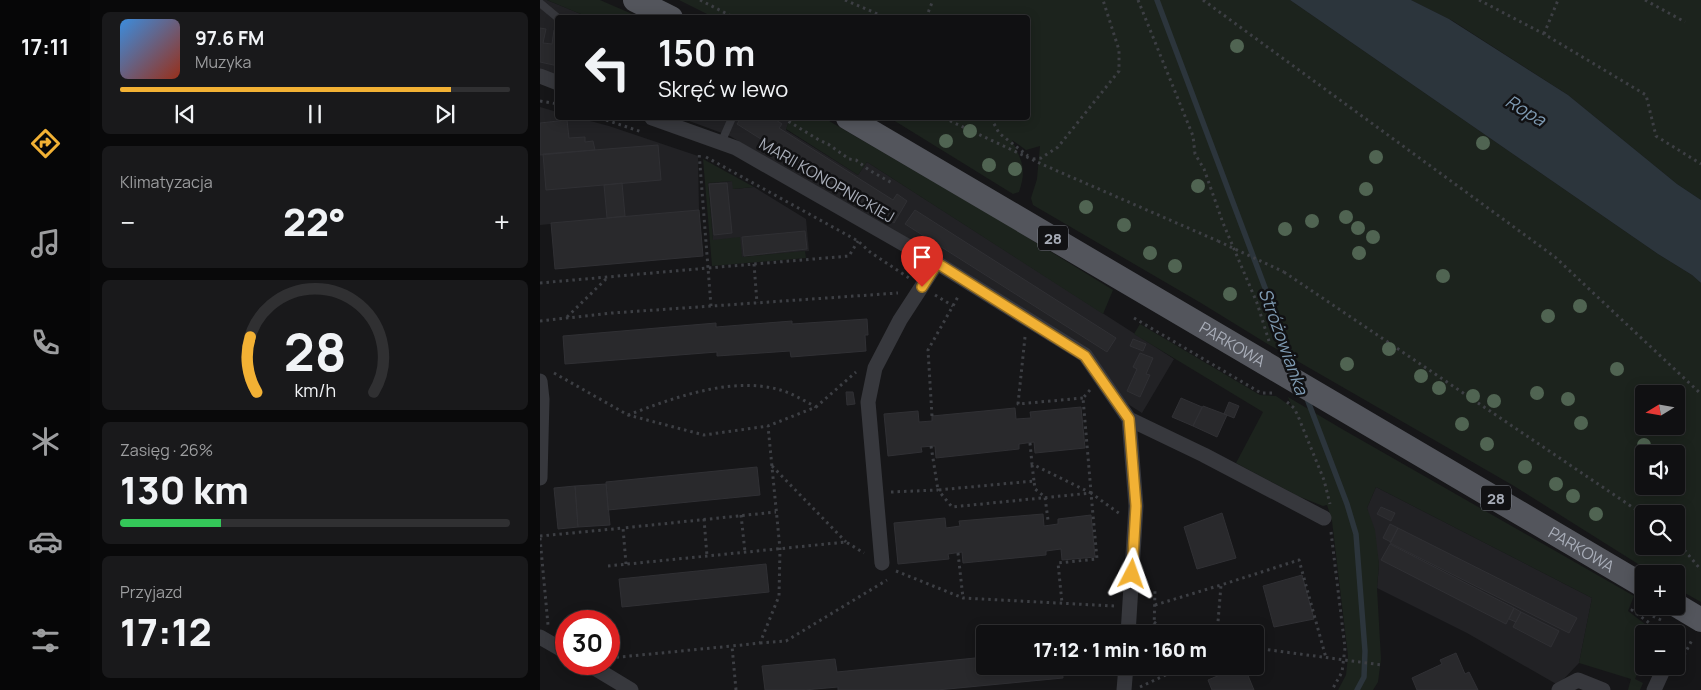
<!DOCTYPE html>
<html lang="pl">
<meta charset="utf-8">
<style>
body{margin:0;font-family:Manrope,sans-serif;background:#19191b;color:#f1f3f6;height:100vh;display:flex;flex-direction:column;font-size:19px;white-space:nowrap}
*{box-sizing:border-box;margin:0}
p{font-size:16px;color:#9c9d9f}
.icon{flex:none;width:28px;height:28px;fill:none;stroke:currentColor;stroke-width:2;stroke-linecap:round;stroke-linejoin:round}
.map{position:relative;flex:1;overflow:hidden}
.details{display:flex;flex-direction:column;gap:12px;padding:12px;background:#09090a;width:450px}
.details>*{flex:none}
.guide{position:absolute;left:15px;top:15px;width:475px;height:105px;border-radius:5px;box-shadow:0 2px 12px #0003,0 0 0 1px #303032;background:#101012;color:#f1f3f6;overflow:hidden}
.needle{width:32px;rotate:259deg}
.buttons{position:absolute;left:1095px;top:385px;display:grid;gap:10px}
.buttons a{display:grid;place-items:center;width:50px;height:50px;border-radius:5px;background:#101012;box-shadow:0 2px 12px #0003,0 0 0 1px #303032;font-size:25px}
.speed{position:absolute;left:15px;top:610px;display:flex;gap:10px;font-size:25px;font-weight:700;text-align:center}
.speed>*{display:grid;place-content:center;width:65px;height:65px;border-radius:50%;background:#101012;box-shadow:0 2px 12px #0003,0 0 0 1px #303032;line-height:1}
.speed .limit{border:8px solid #d22;background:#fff;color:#111}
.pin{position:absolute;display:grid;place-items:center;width:42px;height:42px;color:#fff;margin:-51px -21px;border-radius:50% 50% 50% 0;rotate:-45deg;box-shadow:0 0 5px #0007}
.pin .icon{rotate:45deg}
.me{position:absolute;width:55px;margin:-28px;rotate:4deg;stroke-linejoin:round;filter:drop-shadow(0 0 4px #0008)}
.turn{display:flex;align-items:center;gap:18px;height:105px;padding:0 20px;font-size:22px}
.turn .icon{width:65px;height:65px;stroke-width:2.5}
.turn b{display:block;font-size:35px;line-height:42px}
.big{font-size:38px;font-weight:800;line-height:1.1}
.details .widget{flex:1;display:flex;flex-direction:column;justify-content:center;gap:8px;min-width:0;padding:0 18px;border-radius:8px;background:#19191b}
.details .dial{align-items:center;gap:0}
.dial svg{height:130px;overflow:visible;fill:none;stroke:#303032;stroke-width:7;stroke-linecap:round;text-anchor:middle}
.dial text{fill:#f1f3f6;stroke:none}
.song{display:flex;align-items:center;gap:15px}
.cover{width:60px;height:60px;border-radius:8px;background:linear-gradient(135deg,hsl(210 70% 55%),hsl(10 70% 35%))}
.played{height:5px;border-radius:2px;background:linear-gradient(90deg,#f2b134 85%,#303032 85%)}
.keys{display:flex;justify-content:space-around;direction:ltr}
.heat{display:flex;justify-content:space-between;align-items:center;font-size:28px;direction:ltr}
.charge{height:8px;border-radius:4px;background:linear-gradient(90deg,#34c759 26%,#303032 0)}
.trip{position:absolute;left:436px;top:625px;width:288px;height:50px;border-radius:5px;background:#101012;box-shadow:0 2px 12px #0003,0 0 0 1px #303032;font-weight:800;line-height:50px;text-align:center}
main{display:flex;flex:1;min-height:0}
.tab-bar{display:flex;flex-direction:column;width:90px;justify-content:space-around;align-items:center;background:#060607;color:#9c9d9f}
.tab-bar .icon{width:35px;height:35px}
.tab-bar .on{color:#f2b134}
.tab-bar b{font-size:22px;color:#f1f3f6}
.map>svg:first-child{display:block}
.built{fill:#222225}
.green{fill:#1c231d;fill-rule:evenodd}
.water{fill:#2c353c}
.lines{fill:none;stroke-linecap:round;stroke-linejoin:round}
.stream{stroke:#2c353c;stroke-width:5.5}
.building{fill:#29292c;stroke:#303034}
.path{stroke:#3d3f44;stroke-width:3;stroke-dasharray:2.5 4;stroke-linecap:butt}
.service{stroke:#37383d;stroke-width:8}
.minor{stroke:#37383d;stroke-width:15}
.primary{stroke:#53555c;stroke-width:24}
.path-bridge{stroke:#3d3f44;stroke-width:3;stroke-dasharray:2.5 4;stroke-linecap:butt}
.tree{fill:#506452}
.route-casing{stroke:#9d7322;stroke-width:12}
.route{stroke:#f2b134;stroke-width:9}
.labels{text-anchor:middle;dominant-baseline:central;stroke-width:5;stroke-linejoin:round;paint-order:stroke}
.shield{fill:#111113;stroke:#7b7e86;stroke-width:1}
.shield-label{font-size:15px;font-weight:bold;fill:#a8adb8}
.street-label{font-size:16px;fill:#a8adb8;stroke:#111113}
.water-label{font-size:18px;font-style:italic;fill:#7f9bb3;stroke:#111113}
</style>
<main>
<nav class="tab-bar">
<b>17:11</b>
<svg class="icon on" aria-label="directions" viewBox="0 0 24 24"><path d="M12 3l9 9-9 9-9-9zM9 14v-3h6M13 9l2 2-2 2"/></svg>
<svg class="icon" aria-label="music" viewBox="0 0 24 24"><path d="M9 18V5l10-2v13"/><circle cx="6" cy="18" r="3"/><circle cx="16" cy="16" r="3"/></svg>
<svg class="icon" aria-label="phone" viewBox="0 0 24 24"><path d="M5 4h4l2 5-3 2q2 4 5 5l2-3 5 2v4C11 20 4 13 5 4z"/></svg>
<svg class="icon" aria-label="climate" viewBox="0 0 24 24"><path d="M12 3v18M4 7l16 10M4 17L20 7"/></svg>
<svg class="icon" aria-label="car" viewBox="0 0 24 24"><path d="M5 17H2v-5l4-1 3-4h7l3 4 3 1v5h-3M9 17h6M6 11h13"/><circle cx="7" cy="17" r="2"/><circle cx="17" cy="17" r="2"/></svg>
<svg class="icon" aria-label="filters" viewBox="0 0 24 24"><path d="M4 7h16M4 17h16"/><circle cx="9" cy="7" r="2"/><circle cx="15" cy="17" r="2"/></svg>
</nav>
<section class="details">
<div class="widget">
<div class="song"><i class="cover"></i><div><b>97.6 FM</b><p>Muzyka</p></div></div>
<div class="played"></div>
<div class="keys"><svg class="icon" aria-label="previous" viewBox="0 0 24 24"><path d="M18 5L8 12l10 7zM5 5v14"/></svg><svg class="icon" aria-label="pause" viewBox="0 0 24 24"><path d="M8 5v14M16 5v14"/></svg><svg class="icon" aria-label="next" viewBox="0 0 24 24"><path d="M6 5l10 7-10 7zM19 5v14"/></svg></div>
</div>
<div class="widget"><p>Klimatyzacja</p>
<div class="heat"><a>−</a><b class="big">22°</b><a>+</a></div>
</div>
<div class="widget dial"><svg viewBox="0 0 100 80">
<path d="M14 69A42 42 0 1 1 86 69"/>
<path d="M14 69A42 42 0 0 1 10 35" stroke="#f2b134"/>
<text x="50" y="56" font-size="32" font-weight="700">28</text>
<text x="50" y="72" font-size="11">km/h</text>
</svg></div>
<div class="widget"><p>Zasięg · 26%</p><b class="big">130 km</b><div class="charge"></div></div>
<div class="widget"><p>Przyjazd</p><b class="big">17:12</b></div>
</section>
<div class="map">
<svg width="1161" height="690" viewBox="0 0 1161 690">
<rect width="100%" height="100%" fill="#161618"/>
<!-- built -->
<path class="built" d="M0,0H7L48,17L18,18L17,77L0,74Z
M0,107L17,112L18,118H39L69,126L158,156L159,210L0,225Z
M141,118H250L246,130L318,175L327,162L634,359L602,413L583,401L552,353L190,136Z
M193,181L194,189L214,187L266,219L269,251L202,257L173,240L168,183Z
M836,487L1052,598L1039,663L1018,685L927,633L837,588L839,564L827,508Z"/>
<!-- green -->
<path class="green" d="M7,0H60L99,17H48Z
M139,0H750L1118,254L1152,275L1161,283V602L1136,588V574H1114L974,486L726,343L661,303L493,205L491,198L497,179L500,146L486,150L472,140C482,162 487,168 479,192L473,194L350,118H488V18L173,17ZM1104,394H1136V426H1104ZM1104,454H1136V486H1104ZM1104,514H1136V546H1104Z
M871,0H1161V200L1137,184L1028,95L913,21Z
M250,118H284L469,226L573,290L563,314L327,162L318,175L246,129Z
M163,159L214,187L193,189L192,181L168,183L173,240L200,237L202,257L265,251L266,258L172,266Z
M600,324L720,395L736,396L752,407L748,397L802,429L1094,596L1088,611L1118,634H1104V659L1095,679L1103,683L1100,690H1088L1091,679L1039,663L1052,598L836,487L827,508L835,530L839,564L837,588L841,659L838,682L833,690H798L806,675L808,656L792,521L787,505L783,506L758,496L696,463L723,412L594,334Z"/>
<!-- water -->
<path class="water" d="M750,0H871L909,19L1028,95L1137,184L1161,200V283L1152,275L1118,254Z"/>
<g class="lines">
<!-- stream -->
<path class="stream" d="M617,0L757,373
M766,396L807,504L816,534L825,651L824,677L817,690"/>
</g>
<!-- building -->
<path class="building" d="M0,28L6,29L3,43L12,44L14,30L18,31V66L0,62Z
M201,118H229L232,119L233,118L242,124L239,128L353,200L357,194L367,201L354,223L197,124Z
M27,120L29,138L45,137V142L53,141L55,150L0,155V123Z
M118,145L121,180L6,190L3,154Z
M82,183L85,216L67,218L64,185Z
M187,183L192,233L174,235L169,184Z
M159,210L163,256L15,269L11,223Z
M375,210L576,338L567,352L365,224Z
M265,231L267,249L204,256L202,237Z
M327,319L328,335H325L326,351L251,357L250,351L177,356V352L25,364L23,336L176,323V327L252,321V324Z
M593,339L606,344L603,351L590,346Z
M600,353L613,358L606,374L610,375L600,397L587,391L597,369L593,367Z
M306,392H313L315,404L307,405Z
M641,398L662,407L653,426L632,417Z
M689,402L699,406L694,418L684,414Z
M663,406L687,415L677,437L653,426Z
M541,407L545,448L495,453L494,442L479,444V449L396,458L395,446L381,447L382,452L348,456L344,414L378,411L379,422L392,421V416L475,408L476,419L491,418L490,412Z
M217,467L220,495L68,510L66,482Z
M66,484L70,525L38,527L35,486Z
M35,486L38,527L18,529L14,488Z
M841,507L855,513L851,521L837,514Z
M682,513L696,558L657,569L644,527Z
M503,514L504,526L518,524V519L551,515L555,557L522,560L521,549L506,551V555L423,563L422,552L408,554L409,559L358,564L354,523L405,518L406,528L420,526L419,521Z
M850,524L858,528L851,542L843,538Z
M858,528L1037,618L1029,633L850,543Z
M850,544L974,608L966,624L841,560Z
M226,564L229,592L82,607L79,579Z
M762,575L774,619L734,627L723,586Z
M974,608L981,612L976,622L969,619Z
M981,612L1019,631L1011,647L973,627Z
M916,653L925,674L929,672L938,690H877L872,678L902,664L900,660Z
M445,657V666H522L523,678L397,690H298V687L264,690H225L222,666L295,659L297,672Z
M701,666H704L714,690H672L668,680Z"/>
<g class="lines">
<!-- path -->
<path class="path" d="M160,0L195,18
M305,0L347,18
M598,0L653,136L655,154L664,169L683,223L717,303L729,341
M663,0L1015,257L1161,394
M939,0L1004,34L1106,95L1116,136L1161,164
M1105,0L1145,22
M386,18L393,0
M1004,34L1018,0
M0,101L18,104
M60,118L102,132
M243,118L279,140L288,144L309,159L316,160L329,170L352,183
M404,118L506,166L678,241
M451,118L459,133L488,156
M166,157L318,241L330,252L369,278
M493,159L501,158L518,147L579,71V50L563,0
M214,264L217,303
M744,272L1104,515
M0,283L168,268L159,152
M395,295L413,306
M171,306L168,268L309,256L318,241
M27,317L67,278
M594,318L721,393H732
M0,321L72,313L358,293
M485,337L478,404L543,398
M14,373L88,415L164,435L228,426L276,407L316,372
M550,390L543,398L551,492
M747,402L754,408L758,416L784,480L790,504
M88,415C136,397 199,373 249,393C258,397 267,402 276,407
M392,416L388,350L419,295
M490,443L492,464L551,493L557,559L518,563L522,603
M391,446L398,490L494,481L495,489L505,497L508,520
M492,465L494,481
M232,466L306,542
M351,492L398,490L412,507L551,493L580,514
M201,515L205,552
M164,519L167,556
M791,532L805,648L802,672L792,690
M0,536L83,528
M0,538L8,625
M1136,540L1161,570
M418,553L423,598
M86,564L83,528L236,512
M68,566L306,542L324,553
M356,571L423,598L574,606
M615,605L681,585
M1121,620L1094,607L1092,610L1124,634
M614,622L629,634
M605,632L614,630L615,590
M677,634L681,585L759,560L786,658
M1136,642L1146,650
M220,643L246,641L347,580
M715,648L842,665
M70,658L192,646
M1141,661L1153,638
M600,687L645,666
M196,690L192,646L220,643L239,596L240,549L228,426"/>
<!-- service -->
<path class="service" d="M0,3L18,18
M181,143L192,118"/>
<!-- minor -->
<path class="minor" d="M0,76L18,83
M112,118L196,148L397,263L545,355L589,419L596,506L588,634
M0,381L2,399L0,478
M589,419L664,455L784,518
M342,563L328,402L335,368L360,320L397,263
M0,637L26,652
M48,664L91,690
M584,690L586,666
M1019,690L1038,680L1063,690
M1114,690L1125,666"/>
<!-- primary -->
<g class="primary">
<path d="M95,0L131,18"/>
<path id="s1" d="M308,118L1104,586"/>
<path d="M1136,605L1161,620"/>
</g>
<!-- path-bridge -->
<path class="path-bridge" d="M678,241L744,272"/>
</g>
<!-- trees -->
<g class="tree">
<circle cx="697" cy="46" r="7"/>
<circle cx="430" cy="131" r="7"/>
<circle cx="406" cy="141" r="7"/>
<circle cx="943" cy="143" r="7"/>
<circle cx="836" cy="157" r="7"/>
<circle cx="449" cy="165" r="7"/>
<circle cx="475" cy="169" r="7"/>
<circle cx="658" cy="186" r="7"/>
<circle cx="826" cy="189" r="7"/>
<circle cx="546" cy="207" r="7"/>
<circle cx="806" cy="217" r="7"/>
<circle cx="772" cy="221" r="7"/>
<circle cx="584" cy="225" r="7"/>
<circle cx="818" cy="228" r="7"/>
<circle cx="745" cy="229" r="7"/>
<circle cx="833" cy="237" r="7"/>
<circle cx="610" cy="253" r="7"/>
<circle cx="819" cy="253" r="7"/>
<circle cx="635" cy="266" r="7"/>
<circle cx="903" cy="276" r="7"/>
<circle cx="690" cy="294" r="7"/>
<circle cx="1040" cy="306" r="7"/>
<circle cx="1008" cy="316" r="7"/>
<circle cx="849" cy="349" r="7"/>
<circle cx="807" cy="364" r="7"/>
<circle cx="1077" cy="369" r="7"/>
<circle cx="881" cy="376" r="7"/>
<circle cx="899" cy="388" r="7"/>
<circle cx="997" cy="393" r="7"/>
<circle cx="933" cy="396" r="7"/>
<circle cx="1028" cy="399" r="7"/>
<circle cx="954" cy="401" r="7"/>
<circle cx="1041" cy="423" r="7"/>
<circle cx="922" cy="424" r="7"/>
<circle cx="947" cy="444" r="7"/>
<circle cx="1104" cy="445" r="7"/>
<circle cx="985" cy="467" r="7"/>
<circle cx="1016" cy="484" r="7"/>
<circle cx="1033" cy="496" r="7"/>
<circle cx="1056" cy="514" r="7"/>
</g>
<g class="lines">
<defs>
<path id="route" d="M382,287L397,263L545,356L589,419L596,506L592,574"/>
</defs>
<!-- route casing -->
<use href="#route" class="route-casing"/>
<!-- route -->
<use href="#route" class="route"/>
</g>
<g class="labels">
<!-- shield labels -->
<g class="shield">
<rect x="498" y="225.5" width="30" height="25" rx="4"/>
<rect x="941" y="485.5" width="30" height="25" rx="4"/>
</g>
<g class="shield-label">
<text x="513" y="238">28</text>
<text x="956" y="498">28</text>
</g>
<!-- street labels -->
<g class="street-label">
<text transform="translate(287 180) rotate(30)">MARII KONOPNICKIEJ</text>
<text stroke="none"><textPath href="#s1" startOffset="446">PARKOWA</textPath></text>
<text stroke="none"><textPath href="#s1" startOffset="851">PARKOWA</textPath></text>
</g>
<!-- water labels -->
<g class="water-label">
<text transform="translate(986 110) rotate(31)">Ropa</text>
<text transform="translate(744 341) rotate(70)">Stróżowianka</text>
</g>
</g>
</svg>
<div class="buttons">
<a><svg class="needle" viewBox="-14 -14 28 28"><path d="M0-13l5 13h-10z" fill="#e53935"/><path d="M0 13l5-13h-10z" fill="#9c9d9f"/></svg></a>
<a><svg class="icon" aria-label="sound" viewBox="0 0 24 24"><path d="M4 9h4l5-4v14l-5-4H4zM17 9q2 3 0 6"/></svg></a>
<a><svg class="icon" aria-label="search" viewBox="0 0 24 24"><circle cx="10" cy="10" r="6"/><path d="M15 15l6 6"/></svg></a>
<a>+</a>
<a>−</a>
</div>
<div class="speed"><div class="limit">30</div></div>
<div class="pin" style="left:382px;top:287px;background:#d93025"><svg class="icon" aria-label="arrive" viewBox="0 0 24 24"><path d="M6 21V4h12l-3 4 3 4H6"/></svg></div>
<svg class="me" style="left:592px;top:574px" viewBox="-20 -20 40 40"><path d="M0-17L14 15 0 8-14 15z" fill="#f2b134" stroke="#fff" stroke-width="4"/></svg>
<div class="trip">17:12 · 1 min · 160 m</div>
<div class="guide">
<div class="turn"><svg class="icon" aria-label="left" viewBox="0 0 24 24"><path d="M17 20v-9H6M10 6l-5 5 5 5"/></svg><div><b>150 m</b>Skręć w lewo</div></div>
</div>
</div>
</main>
